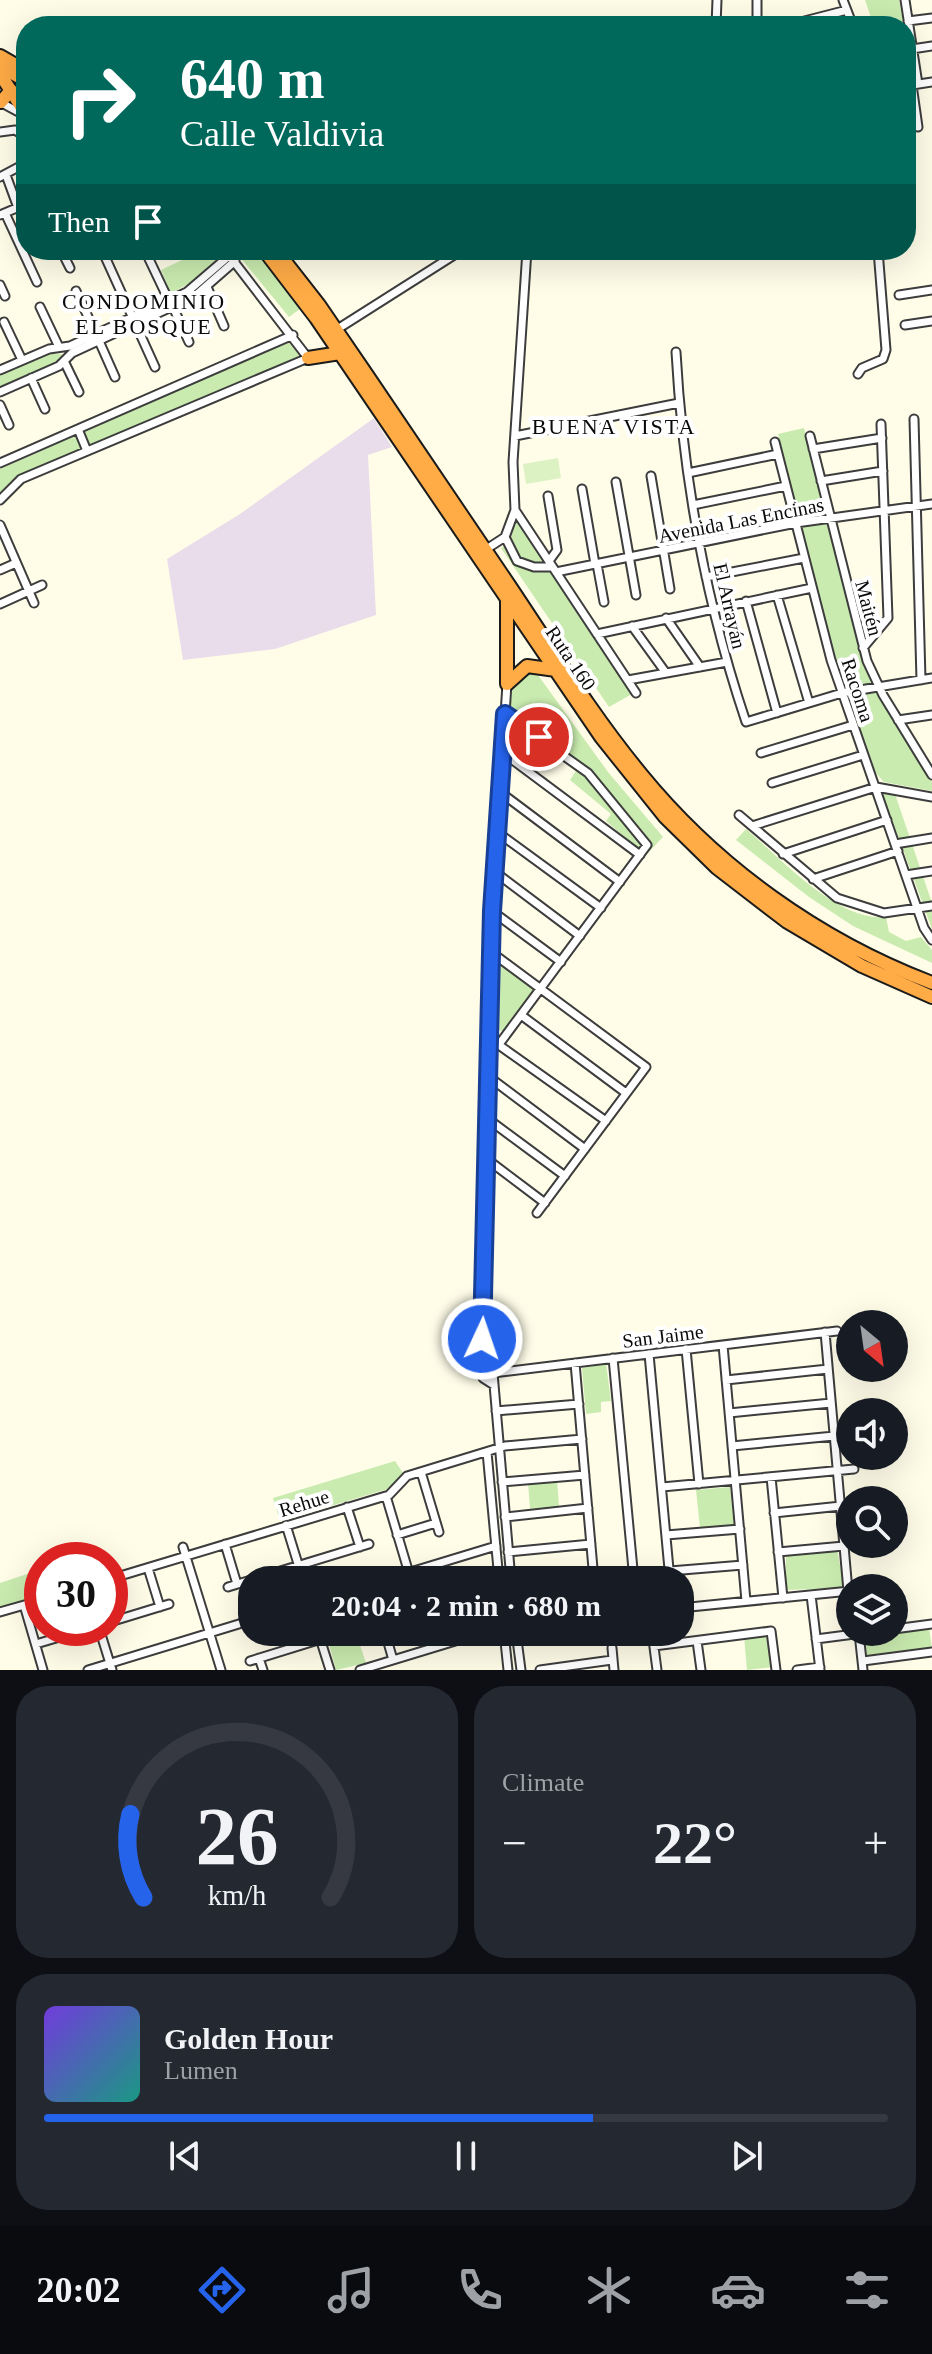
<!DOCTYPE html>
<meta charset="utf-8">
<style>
body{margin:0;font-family:Georgia,serif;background:#242831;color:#f1f3f6;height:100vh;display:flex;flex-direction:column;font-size:30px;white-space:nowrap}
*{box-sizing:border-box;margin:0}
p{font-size:26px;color:#9ea1a6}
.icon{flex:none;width:44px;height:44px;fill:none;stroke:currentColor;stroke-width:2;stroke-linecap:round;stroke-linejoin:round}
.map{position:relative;height:1670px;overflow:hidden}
.details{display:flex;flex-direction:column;gap:16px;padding:16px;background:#0d0f14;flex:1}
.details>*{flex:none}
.hud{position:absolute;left:16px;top:16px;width:900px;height:244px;border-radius:32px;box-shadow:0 8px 32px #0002;background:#00695c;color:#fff;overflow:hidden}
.needle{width:52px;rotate:151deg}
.buttons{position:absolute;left:836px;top:1310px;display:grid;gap:16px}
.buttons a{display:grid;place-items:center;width:72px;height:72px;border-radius:50%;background:#171b24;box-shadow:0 8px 32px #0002;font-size:40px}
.speed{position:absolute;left:24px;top:1542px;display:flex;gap:16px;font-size:40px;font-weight:700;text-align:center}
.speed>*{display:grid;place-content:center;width:104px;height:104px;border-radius:50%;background:#171b24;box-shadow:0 8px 32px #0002;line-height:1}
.speed .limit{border:12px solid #d22;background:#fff;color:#111}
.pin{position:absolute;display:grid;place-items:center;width:68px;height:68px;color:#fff;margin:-34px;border:4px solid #fff;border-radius:50%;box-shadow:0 2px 8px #0007}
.me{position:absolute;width:88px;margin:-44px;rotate:3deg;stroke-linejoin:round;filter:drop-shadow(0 0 6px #0008)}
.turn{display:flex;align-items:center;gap:28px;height:168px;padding:0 32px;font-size:36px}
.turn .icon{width:104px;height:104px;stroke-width:2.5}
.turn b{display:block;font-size:56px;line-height:68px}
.then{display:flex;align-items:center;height:76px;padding:0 32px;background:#0003;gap:16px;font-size:30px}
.big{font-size:60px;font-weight:600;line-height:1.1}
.details .card{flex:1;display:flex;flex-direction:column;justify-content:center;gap:12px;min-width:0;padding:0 28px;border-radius:32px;background:#242831}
.details .dial{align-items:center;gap:0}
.dial svg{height:208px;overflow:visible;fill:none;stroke:#363941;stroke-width:7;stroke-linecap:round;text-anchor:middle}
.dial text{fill:#f1f3f6;stroke:none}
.song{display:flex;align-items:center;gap:24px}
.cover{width:96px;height:96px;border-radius:12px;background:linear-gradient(135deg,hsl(260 70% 55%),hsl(170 70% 35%))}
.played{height:8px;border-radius:4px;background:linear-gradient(90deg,#2563eb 65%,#363941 65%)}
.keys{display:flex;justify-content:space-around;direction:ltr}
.heat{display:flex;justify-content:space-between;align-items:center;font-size:44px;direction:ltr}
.details .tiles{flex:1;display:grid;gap:16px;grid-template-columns:1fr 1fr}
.card:last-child{grid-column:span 2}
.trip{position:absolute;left:238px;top:1566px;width:456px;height:80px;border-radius:32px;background:#171b24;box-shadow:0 8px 32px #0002;font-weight:600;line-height:80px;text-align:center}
.menu{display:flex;height:128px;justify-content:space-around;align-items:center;background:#090b0e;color:#9ea1a6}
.menu .icon{width:56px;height:56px}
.menu .on{color:#2563eb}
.menu b{font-size:36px;color:#f1f3f6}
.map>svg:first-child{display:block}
.industrial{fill:#eaddeb}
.green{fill:#c9ebaf}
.pitch{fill:#ddf2c2}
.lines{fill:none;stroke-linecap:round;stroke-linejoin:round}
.minor-casing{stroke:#3d3d3d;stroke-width:11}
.motorway-casing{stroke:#1b1b1b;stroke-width:16}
.minor{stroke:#fff;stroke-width:7}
.motorway{stroke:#ffab46;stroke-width:12}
.route-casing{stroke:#184099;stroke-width:20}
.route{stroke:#2563eb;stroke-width:14}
.labels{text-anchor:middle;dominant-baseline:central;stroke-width:8;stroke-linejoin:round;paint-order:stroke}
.street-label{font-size:20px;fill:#0a0a0a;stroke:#fff}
.neighbourhood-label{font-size:22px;letter-spacing:2px;fill:#0a0a0a;stroke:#fff}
</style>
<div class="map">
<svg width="932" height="1670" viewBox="0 0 932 1670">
<rect width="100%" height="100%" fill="#fffde8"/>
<!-- industrial -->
<path class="industrial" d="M374,418L392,447L368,455L376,615L275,649L183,660L167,559L240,514Z"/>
<!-- green -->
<path class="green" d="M865,0H899L904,26H874Z
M203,250H216L220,256L190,283L171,293L161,270Z
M234,250H254L300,309L289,317Z
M288,342L302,355L301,358L24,474L0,495V469Z
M51,352L64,355L52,365L0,388V375Z
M804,428L861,657L878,695L932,782V791L884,782L874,771L829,637L778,434Z
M514,517L632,694L609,707L501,548L509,543Z
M535,671L608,772L663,837L646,855L606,821L611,814L570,780L577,769L522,728L514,740L525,749L517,759L506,750L513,682L524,673Z
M882,792L895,794L932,903V929Z
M746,829C780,858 839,923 886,917L889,932L906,941L921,937L932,950V963L853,926L809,897L736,840Z
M498,959L536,987L504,1032L497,1029Z
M606,1364L611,1401L601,1402V1412L586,1414L582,1368Z
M395,1461L403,1473L391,1488L280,1521L273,1498Z
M557,1479L559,1507L530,1509L528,1482Z
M730,1487L734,1525L700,1528L696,1490Z
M837,1550L844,1585L841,1588L786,1590V1556Z
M42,1569V1596L0,1609V1583Z
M929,1627L932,1649L865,1656L866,1635Z
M356,1633L366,1663L336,1670L328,1640Z
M767,1634L774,1667L747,1670L744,1636Z"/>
<!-- pitch -->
<path class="pitch" d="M558,458L561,478L526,484L523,464Z"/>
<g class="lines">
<defs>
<path id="minor" d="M843,0L853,26
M905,0L918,84
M908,21L932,18
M716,26L717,0
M757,26V0
M785,26L847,10
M912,49L932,46
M912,85L918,127
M906,86L932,82
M0,102L24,115
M0,132L15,130L26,137
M6,175L17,205
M0,177L26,163
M5,213L37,282
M0,215L26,204
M61,250L70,268
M102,250L155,367
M527,250L513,462L515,510L505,537L517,561L534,567H552
M149,259L169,301
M0,285L5,296
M207,287L224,326
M76,291L96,334
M899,295L932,290
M40,307L59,347
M173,307L189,342
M4,322L22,360
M905,325L932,321
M336,330L462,250
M99,341L115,377
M676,352C683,478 706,603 746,722L842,693L932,678
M64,361L79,392
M0,370L49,349L70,346L187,292L230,255
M858,374L862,368L883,359L886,350L878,250
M31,378L45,409
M0,392L59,366L72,353L195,296L235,261
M0,405L9,425
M914,419L921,680
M78,429L87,451
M515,436L679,403
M810,436L867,661L883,695L932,775
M775,442L831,660L924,928L932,940
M813,449L882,438
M0,463L293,335
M688,473L778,454
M651,476L670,589
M821,481L883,471
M616,482L636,595
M582,489L595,564
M548,496L557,550L549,561
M0,500L21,479L308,358L225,250
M693,505L786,486
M515,510L636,693
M0,525L34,603
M485,550L505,537
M597,564L604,602
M0,570L16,563
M556,572L796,523L932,504
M706,577L804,558
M777,595L809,703
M746,601L777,713
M0,604L42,585
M666,618L700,667
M632,626L666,673
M597,634L812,588
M863,648L888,618L881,424
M628,680L727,662
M898,720L932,715
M502,752L640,855
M761,753L853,725
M772,783L863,755
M500,792L620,882
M739,815L837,898L884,913L932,906
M752,826L876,787L932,797
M497,832L601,908
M895,844L932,838
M783,854L887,820
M495,872L580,936
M906,875L932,871
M813,879L898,851
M492,911L561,962
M491,952L646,1067L537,1213
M521,1015L626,1093
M489,1038L606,1121
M500,1043L647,845L588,773L505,714
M489,1077L585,1149
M488,1119L565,1176
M488,1160L545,1203
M825,1332L848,1591
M723,1345L746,1601
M686,1349L699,1484
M649,1354L670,1580
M613,1358L634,1580
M575,1363L594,1580
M726,1380L828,1369
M494,1385L483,1378L481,1367L492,911L507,684
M496,1411L579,1404
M729,1413L831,1403
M732,1446L834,1436
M487,1452L499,1580
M421,1472L439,1532
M771,1477L783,1598
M502,1482L585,1475
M662,1487L854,1469
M386,1496L411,1580
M347,1507L360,1547
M774,1513L841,1506
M505,1517L588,1508
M286,1525L303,1580
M397,1535L436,1523
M666,1535L740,1529
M225,1544L237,1584
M183,1547L221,1670
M508,1552L591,1544
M778,1552L844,1546
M148,1568L160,1607
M670,1571L743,1565
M110,1579L389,1495L407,1476L505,1446L582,1439
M384,1580L496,1546
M511,1580L493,1373L837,1331
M580,1580L594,1579
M228,1587L369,1544
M811,1595L820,1670
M24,1605L43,1670
M680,1608L850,1591
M0,1612L42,1600
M110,1622L169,1604
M99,1628L112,1670
M894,1629L932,1624
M318,1632L330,1670
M385,1632L393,1660
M427,1632L432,1648
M504,1632L508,1670
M516,1632L521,1670
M652,1632L657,1670
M859,1633L863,1670
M816,1639L870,1632
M697,1641L701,1670
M36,1644L90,1628
M654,1646L771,1631L776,1670
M612,1648L614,1670
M259,1658L263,1670
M250,1661L344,1632
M863,1661L932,1652
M88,1670L252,1620
M360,1670L485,1632
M540,1670L612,1660
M797,1670L820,1667"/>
<path id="motorway" d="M0,56L26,71
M0,66L26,81
M0,74L26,114
M1,102L11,90
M264,250L316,318L601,737L665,817L717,868L786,921L862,966L932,997
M276,250L319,305C383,398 446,492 509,585C552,649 592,715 641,774C717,867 819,940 932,983
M308,358L340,353
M507,684V599
M507,684L527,666L556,670"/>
</defs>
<!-- minor casing -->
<use href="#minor" class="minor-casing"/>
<!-- motorway casing -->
<use href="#motorway" class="motorway-casing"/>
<!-- minor -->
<use href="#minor" class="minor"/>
<!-- motorway -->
<use href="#motorway" class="motorway"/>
</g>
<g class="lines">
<defs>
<path id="route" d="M482,1339L492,911L505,714L539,737"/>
</defs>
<!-- route casing -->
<use href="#route" class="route-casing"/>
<!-- route -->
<use href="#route" class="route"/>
</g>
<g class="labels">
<!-- street labels -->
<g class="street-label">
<text transform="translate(741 520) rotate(-11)">Avenida Las Encinas</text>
<text transform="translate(730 606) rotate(77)">El Arrayán</text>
<text transform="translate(869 608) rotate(75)">Maitén</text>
<text transform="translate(571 658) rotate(56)">Ruta 160</text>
<text transform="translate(858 690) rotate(72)">Racoma</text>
<text transform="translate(663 1336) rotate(-7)">San Jaime</text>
<text transform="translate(304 1503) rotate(-17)">Rehue</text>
</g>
<!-- neighbourhood labels -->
<g class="neighbourhood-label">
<text x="144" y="301">CONDOMINIO<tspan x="144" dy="25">EL BOSQUE</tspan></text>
<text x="614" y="426">BUENA VISTA</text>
</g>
</g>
</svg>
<div class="buttons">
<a><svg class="needle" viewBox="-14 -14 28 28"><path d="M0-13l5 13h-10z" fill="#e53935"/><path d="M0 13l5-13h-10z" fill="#9ea1a6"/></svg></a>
<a><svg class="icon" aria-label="sound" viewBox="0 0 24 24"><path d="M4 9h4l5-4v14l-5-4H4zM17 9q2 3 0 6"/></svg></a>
<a><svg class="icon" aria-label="search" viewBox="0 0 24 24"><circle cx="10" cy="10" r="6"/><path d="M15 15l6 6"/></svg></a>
<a><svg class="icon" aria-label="layers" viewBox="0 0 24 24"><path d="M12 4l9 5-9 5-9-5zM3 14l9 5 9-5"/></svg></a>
</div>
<div class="speed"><div class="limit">30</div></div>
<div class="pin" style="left:539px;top:737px;background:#d93025"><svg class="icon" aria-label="arrive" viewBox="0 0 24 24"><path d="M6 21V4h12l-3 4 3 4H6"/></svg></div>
<svg class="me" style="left:482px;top:1339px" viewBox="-20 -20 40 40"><circle r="17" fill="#2563eb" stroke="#fff" stroke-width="3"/><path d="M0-11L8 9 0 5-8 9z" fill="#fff"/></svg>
<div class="trip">20:04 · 2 min · 680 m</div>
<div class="hud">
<div class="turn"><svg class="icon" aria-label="right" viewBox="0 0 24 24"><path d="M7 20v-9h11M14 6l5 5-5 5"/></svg><div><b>640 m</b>Calle Valdivia</div></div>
<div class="then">Then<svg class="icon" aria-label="arrive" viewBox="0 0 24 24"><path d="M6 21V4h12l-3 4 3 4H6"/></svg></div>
</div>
</div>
<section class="details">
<div class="tiles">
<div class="card dial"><svg viewBox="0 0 100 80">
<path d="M14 69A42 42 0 1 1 86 69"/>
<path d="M14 69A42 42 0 0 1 9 37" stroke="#2563eb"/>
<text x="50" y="56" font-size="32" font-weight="700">26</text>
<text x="50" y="72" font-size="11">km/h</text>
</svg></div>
<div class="card"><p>Climate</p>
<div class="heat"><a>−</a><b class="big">22°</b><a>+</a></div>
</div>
<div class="card">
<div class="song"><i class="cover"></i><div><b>Golden Hour</b><p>Lumen</p></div></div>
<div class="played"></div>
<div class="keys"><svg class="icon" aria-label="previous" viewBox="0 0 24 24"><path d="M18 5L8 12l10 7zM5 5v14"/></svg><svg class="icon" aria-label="pause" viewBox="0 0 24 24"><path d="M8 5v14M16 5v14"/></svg><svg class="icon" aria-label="next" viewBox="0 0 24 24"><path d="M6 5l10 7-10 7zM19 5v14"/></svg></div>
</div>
</div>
</section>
<nav class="menu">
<b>20:02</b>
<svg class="icon on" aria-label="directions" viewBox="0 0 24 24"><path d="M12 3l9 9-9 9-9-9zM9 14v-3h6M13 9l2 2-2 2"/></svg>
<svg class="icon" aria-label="music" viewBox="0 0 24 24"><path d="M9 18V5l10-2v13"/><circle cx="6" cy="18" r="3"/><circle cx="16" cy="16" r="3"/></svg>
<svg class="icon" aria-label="phone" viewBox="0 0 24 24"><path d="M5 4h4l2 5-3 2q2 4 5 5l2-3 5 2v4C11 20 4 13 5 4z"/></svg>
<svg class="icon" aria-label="climate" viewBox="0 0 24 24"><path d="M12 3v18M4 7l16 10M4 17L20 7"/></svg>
<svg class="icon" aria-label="car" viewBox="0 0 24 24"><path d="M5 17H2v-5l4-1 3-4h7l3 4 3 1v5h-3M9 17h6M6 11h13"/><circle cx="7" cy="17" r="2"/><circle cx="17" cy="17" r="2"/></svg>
<svg class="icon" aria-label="filters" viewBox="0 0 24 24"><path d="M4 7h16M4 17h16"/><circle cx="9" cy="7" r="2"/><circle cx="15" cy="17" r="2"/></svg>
</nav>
